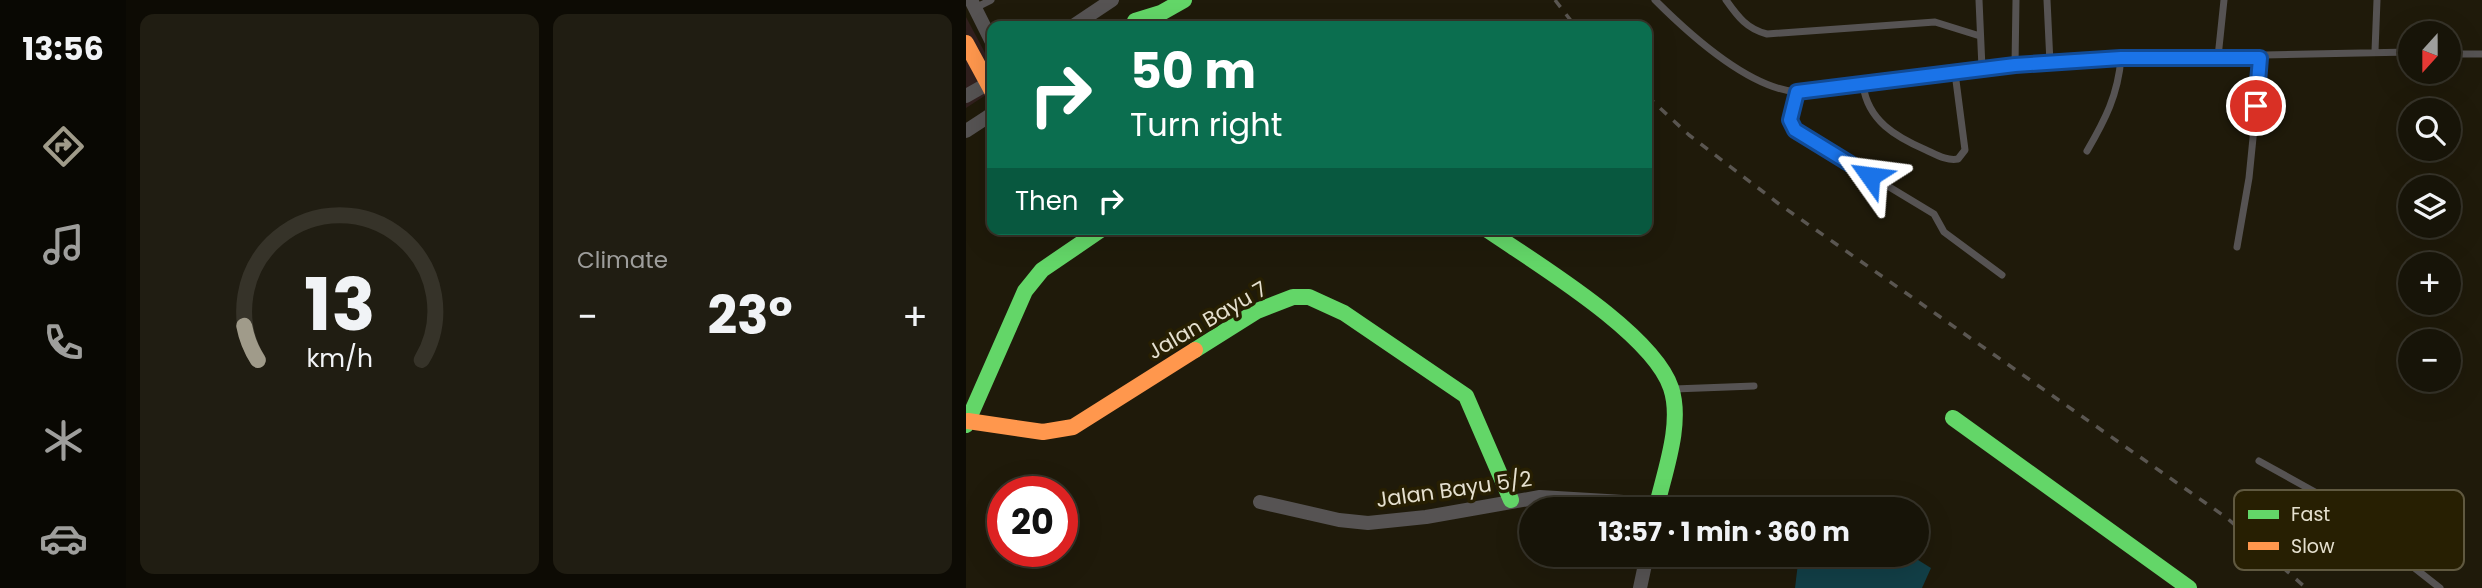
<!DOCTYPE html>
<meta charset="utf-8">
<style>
body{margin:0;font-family:Poppins,sans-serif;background:#201d12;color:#f1f3f6;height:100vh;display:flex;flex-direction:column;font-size:26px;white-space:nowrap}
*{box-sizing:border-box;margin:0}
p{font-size:23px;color:#9e9e9c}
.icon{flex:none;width:38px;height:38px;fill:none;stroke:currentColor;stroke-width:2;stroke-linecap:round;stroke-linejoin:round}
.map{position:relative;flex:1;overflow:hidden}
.sheet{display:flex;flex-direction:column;gap:14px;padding:14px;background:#0d0b04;width:840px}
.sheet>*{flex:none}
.guide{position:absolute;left:21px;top:21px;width:665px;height:214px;border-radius:14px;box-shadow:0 7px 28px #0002,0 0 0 2px #363329;background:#0b6e4f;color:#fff;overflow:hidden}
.needle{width:46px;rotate:201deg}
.controls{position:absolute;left:1432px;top:21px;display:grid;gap:14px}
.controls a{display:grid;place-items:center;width:63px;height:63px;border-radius:50%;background:#171408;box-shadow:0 7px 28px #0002,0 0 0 2px #363329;font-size:35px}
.speed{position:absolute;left:21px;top:476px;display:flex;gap:14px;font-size:35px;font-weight:700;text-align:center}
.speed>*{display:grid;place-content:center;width:91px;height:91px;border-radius:50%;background:#171408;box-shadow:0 7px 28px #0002,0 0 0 2px #363329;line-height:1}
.speed .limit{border:10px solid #d22;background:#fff;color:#111}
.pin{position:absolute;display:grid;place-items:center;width:60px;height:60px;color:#fff;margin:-30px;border:4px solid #fff;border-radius:50%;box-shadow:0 2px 7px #0007}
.me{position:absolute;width:77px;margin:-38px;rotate:301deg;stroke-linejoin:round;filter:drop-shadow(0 0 5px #0008)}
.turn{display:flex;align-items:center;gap:24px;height:147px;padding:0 28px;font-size:32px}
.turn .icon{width:91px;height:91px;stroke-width:2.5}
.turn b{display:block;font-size:49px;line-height:60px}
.then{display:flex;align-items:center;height:66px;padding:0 28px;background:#0003;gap:14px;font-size:26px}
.big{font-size:52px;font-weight:700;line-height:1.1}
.sheet .widget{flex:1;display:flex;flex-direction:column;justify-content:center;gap:10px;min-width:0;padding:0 24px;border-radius:14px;background:#201d12}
.sheet .dial{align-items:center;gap:0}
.dial svg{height:182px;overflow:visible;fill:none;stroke:#363329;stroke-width:7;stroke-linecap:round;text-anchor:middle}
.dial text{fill:#f1f3f6;stroke:none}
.heat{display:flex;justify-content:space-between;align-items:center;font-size:38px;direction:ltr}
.sheet .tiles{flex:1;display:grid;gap:14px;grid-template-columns:repeat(2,1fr)}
.trip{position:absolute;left:553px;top:497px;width:410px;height:70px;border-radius:35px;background:#171408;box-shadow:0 7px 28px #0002,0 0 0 2px #363329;font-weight:700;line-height:70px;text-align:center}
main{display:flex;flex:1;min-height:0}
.dock{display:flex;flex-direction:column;width:126px;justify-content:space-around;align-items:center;background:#090803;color:#9e9e9c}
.dock .icon{width:49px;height:49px}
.dock .active{color:#a09b8a}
.dock b{font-size:32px;color:#f1f3f6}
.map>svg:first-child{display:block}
.commercial{fill:#31201e}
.water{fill:#123f47}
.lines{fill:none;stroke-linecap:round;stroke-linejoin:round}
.lane{stroke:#565353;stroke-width:7}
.street{stroke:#565353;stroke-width:14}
.fast{stroke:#63d668;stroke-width:16}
.slow{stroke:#ff974d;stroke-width:16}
.rail{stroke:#5a5651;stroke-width:3.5;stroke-dasharray:9 9;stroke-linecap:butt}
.route-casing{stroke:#114b97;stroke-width:18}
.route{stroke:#1a73e8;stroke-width:12}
.labels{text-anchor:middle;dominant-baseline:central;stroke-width:7;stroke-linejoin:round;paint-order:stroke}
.street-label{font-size:21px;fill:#e5e0cf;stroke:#271f02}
.key{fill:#271f02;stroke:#605940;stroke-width:2}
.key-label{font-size:19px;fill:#e5e0cf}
</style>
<main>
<nav class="dock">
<b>13:56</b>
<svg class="icon active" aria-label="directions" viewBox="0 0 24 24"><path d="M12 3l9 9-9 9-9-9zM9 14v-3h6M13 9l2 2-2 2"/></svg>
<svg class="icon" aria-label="music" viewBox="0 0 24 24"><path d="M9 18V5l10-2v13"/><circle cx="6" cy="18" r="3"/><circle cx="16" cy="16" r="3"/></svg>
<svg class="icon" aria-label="phone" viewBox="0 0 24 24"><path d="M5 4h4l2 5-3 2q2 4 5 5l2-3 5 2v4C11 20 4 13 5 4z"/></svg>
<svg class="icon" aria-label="climate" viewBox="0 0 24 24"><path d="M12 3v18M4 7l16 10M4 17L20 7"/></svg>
<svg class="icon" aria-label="car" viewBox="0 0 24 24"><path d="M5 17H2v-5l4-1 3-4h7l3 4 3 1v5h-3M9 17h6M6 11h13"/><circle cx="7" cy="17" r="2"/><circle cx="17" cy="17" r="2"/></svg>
</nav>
<section class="sheet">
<div class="tiles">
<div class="widget dial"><svg viewBox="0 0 100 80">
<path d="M14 69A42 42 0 1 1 86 69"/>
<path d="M14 69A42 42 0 0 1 8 54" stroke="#a09b8a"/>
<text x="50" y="56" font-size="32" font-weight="700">13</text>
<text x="50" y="72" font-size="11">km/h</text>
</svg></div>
<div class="widget"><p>Climate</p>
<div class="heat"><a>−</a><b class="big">23°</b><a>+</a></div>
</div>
</div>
</section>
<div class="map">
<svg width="1516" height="588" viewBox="0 0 1516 588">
<rect width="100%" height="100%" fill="#1f1a0a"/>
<!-- commercial -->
<path class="commercial" d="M0,17L26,66V91L0,108Z"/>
<!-- water -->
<path class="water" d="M833,555H944L965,568L956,588H829Z"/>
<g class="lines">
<!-- lane -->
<path class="lane" d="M689,0C723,34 783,88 831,92L824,120L829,130L968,214L978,232L1036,275
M760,0C772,17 781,29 801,34L969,22L1014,36
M1013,0L1016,68
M1050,0L1049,65L1155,58L1444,52
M1081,0L1084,63
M9,8L25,0
M1409,51L1411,0
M1482,54H1516
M1252,57L1258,0
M897,85C902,121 930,137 960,150C971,155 981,161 992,159L999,150L989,73
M831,92L1049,65
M1121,151C1139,120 1152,95 1155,58
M1271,247L1283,178L1295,58
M708,389L788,386
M1293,461L1358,497L1474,588"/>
<!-- street -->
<path class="street" d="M5,0L26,42
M107,26L146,0
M0,96L21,84
M0,131L26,114
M294,502L373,520L402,523L460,517L574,497L691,504
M674,588L681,555"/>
<!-- fast -->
<path class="fast" d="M169,21L195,13L218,0
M520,229C568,262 687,333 705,388C717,424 698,473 690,509
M229,350L291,311L327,297H343L378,313L500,396L545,500
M987,418L1223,588
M0,425L59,291L76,270L136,229"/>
<!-- slow -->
<path class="slow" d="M0,43L26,91
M2,421L77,432L107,427L229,350"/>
<!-- rail -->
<path class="rail" d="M589,0L609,26
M681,96L723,135L813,204L1261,518L1340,588"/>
</g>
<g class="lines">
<defs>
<path id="route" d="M904,176L829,130L824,120L831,92L1049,65L1155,58H1294L1290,106"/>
</defs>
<!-- route casing -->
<use href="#route" class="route-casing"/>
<!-- route -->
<use href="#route" class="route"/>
</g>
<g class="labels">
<!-- street labels -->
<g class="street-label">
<text transform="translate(241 320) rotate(-30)">Jalan Bayu 7</text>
<text transform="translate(488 489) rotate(-8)">Jalan Bayu 5/2</text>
</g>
</g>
<!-- legend -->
<rect x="1268" y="490" width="230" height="80" rx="10" class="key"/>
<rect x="1282" y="510" width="31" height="9" fill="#63d668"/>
<rect x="1282" y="542" width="31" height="8" fill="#ff974d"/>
<g class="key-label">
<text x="1325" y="521">Fast</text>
<text x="1325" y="553">Slow</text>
</g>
</svg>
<div class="controls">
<a><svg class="needle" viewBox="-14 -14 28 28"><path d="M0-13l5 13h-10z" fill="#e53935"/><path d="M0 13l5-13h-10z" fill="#9e9e9c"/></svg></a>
<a><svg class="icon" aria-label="search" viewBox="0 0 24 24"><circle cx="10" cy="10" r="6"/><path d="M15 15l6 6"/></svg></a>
<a><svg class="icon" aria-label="layers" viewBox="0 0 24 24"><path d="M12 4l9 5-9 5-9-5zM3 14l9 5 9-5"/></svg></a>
<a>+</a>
<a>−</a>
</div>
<div class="speed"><div class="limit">20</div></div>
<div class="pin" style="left:1290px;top:106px;background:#d93025"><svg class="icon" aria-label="arrive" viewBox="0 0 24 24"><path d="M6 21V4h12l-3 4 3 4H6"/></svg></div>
<svg class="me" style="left:904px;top:176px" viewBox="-20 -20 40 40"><path d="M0-17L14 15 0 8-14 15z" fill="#1a73e8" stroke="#fff" stroke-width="4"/></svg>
<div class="trip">13:57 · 1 min · 360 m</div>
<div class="guide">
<div class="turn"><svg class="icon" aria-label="right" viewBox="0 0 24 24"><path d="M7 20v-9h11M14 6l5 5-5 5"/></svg><div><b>50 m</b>Turn right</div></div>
<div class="then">Then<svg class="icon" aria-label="right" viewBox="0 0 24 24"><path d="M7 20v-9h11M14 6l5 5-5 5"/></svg></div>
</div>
</div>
</main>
